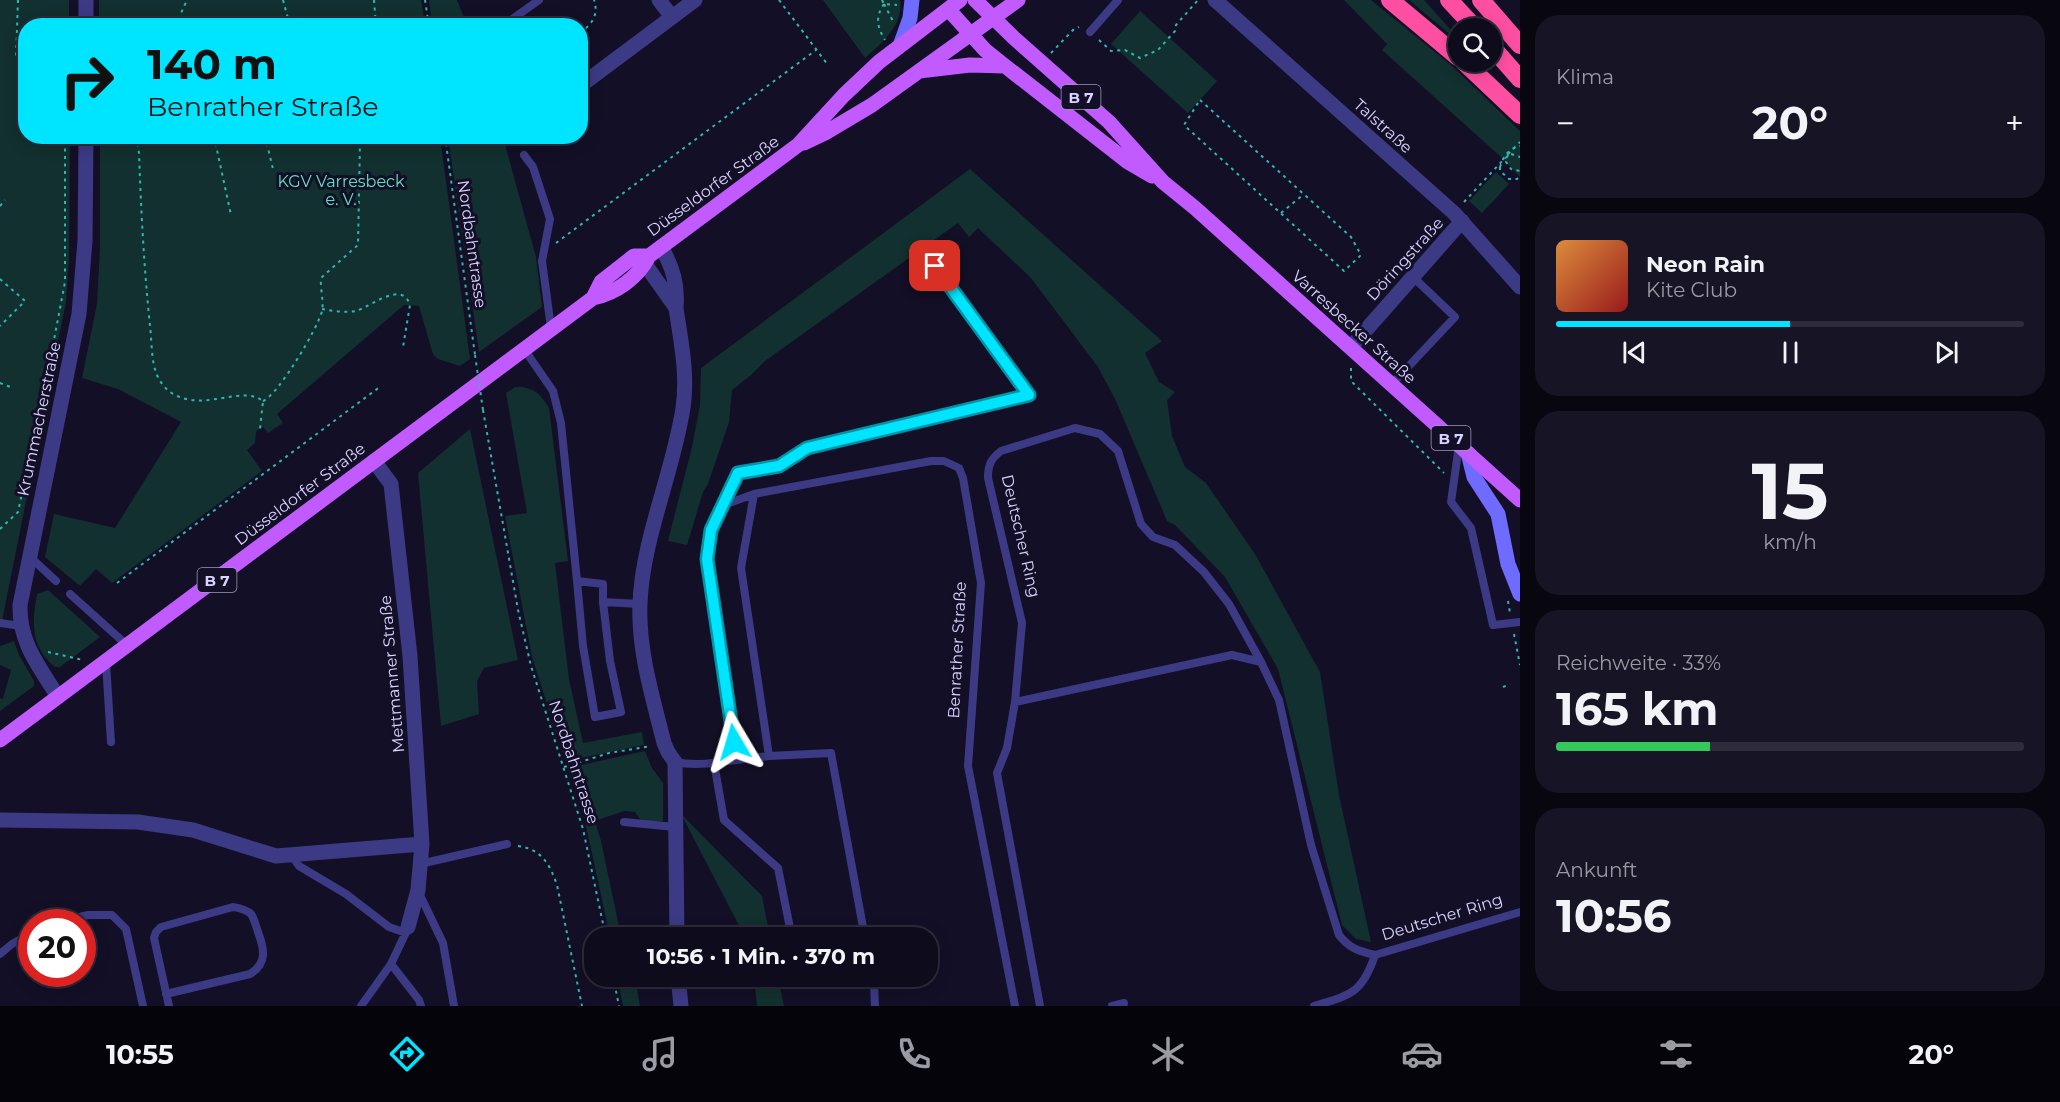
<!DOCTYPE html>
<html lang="de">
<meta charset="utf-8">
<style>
body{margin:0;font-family:Montserrat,sans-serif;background:#171425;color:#f1f3f6;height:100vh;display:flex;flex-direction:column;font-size:22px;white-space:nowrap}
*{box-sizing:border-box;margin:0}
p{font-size:20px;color:#9b9ba3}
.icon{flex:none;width:33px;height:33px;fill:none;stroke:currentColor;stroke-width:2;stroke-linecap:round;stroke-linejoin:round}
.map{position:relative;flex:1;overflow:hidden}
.drawer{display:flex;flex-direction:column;gap:15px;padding:15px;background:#08060f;width:540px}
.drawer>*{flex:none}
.guide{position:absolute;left:18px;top:18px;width:570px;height:126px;border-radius:24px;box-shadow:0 3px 15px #0003,0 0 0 2px #2e2b3b;background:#00e5ff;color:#111;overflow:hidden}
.controls{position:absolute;left:1448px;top:18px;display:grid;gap:12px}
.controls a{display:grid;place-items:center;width:54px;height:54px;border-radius:50%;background:#0e0b1c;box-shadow:0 3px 15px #0003,0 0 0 2px #2e2b3b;font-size:30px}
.speed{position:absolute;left:18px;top:909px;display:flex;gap:12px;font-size:30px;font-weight:700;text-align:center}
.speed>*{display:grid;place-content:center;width:78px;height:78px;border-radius:50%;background:#0e0b1c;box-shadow:0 3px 15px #0003,0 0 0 2px #2e2b3b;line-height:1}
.speed .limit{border:9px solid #d22;background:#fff;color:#111}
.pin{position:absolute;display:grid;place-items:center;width:51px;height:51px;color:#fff;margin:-26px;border-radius:12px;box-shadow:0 3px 9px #0006}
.me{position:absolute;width:66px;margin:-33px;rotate:353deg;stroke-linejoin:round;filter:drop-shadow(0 0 4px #0008)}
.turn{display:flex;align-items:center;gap:21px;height:126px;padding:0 30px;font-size:27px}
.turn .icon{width:78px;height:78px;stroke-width:2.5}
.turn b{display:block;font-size:42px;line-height:51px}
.big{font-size:45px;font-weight:700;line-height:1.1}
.drawer .widget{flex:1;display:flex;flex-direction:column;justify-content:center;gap:9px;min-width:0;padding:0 21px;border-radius:24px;background:#171425}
.drawer .dial{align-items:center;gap:0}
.dial b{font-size:78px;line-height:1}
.song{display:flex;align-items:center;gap:18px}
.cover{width:72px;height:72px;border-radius:9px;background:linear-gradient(135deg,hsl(30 70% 55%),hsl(0 70% 35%))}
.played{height:6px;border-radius:3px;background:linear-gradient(90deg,#00e5ff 50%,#2e2b3b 50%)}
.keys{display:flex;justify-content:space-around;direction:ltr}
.heat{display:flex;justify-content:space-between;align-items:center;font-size:33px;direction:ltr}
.charge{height:9px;border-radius:4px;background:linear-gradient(90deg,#34c759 33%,#2e2b3b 0)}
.trip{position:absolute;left:584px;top:927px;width:354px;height:60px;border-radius:24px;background:#0e0b1c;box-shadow:0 3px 15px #0003,0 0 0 2px #2e2b3b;font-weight:700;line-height:60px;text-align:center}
.dock{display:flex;height:96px;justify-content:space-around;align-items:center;background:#06040b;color:#9b9ba3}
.dock .icon{width:42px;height:42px}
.dock .on{color:#00e5ff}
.dock b{font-size:27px;color:#f1f3f6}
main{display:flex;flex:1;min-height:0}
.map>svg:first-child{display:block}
.green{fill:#12302f}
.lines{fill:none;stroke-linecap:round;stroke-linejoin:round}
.path{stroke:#2fb8b0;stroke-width:2;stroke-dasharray:3 4.5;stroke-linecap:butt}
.lane{stroke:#3d3a85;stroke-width:8}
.street{stroke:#3d3a85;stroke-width:15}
.secondary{stroke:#6f6bff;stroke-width:15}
.primary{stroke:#c25bff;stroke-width:15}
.highway{stroke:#ff4fa3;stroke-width:18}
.path-bridge{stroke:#2fb8b0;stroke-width:2;stroke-dasharray:3 4.5;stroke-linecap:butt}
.route-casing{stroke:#0095a6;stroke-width:15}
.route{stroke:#00e5ff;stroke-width:10}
.labels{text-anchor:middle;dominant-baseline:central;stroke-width:6;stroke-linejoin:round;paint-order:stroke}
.shield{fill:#130f26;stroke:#9e99be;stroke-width:1.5}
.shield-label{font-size:15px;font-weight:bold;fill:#d9d4ff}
.street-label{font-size:16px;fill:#d9d4ff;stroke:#130f26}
.park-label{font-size:16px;fill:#5fe0c0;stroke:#130f26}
</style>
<main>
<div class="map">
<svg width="1520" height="1006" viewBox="0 0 1520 1006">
<rect width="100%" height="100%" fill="#130f26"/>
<!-- green -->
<path class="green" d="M0,0H69V25L26,26V136L70,137L69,259L66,302L2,621L0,620Z
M99,0H421L425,25H99Z
M429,0H457L467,25H432Z
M823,0H900C904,25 882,43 865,58Z
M1344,0H1371L1451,65L1520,131V177L1501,157L1382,50L1387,44Z
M1409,0H1424L1458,38V41Z
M1140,11L1217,81L1188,113L1111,44Z
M100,137H440L470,359L460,366L438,359L433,354L419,306L404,305L277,414L283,423L268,433L263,427L256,431L255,443L247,450L262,471L112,583L96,569L80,586L45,557L54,514L115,528L181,422L118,389L82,378L97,304L100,247Z
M448,137H503L536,257L542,307L479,352Z
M970,169L1162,341L1145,353L1159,382L1175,392L1167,400L1172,436L1185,467L1206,483L1255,554L1320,672L1339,795L1371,942L1356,939L1342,925L1278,669L1225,577L1175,525L1167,521L1116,401L1098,367L1031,278L978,228L969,237L958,223L765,361L750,376L732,390L729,422L708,484L703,492L687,545L668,541L692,447L700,405L701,368Z
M1496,172L1509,184L1482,213L1469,201Z
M515,387C533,386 541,394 549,408L568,561L555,563L569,679L583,743L642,732L644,745L571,760L568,752L563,754L532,657L505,516L527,513L506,393Z
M470,429L518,660L484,668L477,681L479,714L441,726L418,473Z
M48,590L100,637L60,667H55C30,647 32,622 37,594Z
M14,641L19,655L34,681V686L0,711V698L3,699L11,670L0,665V646Z
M645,751L652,768L663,783V821L642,822L635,812L624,811L595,821L601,841L620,931L626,930L627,937H610L585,821L569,772L573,771L572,767Z
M681,814L762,896L770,937H745Z
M617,977H635L640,1006H623Z
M754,977H778L784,1006H757Z"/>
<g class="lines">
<!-- path -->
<path class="path" d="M18,0L16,58L26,67
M283,0L290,26
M374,0L376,26
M425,0L429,26
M779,0L828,65
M882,0L884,4L897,5
M884,4C875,17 877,27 885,40
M884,4L894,23
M175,26L187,0
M580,33C592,24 599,15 594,0
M1099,40L1111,51L1125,50L1140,58L1158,50L1175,31L1176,25L1198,0
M1051,53L1073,30L1079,27
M1200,100L1351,237L1361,255L1344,271L1184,125Z
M136,136L139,153C141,210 144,268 150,326C152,342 151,361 157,375C161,384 167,391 175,395C206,411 242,385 263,401L260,429
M214,136L231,215
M265,136L273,169
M445,136L475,355
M519,136L521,144
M1508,154L1520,142
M1500,167V171L1509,179H1517L1520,177
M1464,202L1504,159L1511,154L1520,157
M0,206L5,200
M1281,213L1304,194
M556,243L816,50
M0,279L25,301L0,326
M322,309C333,311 345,313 356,311C372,306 402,280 410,305L403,347
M1351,368V381L1444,473
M0,383L13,388
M263,401C278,395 318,328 322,311C324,300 320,289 321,278L358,245L360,142L359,136
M483,410L518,610L531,666L583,829L606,938
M0,529L18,512L49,366L65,282V136
M117,583L381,386
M1508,601L1510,613
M1514,634L1520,665
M48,652L83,660
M1503,687L1510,684
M564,767L609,753L651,746
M518,846C542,849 550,865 557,885L582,1006
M613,976L619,1006"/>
<!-- lane -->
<path class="lane" d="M504,25L539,0
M1090,32L1118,0
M524,155L533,167L550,219L542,261L551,328
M524,349L553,391L561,423L577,581L603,584V602L640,604
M1391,385L1455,317L1413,277
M1459,445L1451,502L1471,528L1493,625L1520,622
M754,494L741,568L769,756
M722,506L738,473L779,466L807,448L1029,395L935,266
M29,556L56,581
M577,581L583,646L595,717L621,712L610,661L603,602
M70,594L128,646
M0,623L21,626
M106,663L111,742
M1015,702L1232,655L1261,662L1279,700L1311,845L1339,935C1349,948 1358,951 1375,955L1520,912
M736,760L769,756L831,753L865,938
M675,762C695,766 716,763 736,760L707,559L711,530L721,506L754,494L931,461H944L959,468L963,478L981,583L968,766L1015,1006
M714,763L724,820L778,868L792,938
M624,822L675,827
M291,855L299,866L346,894L389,927L406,933
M420,864L507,844
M419,893L443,943L454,1006
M58,922L88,915H112L126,929L143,1006
M0,954L12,944L32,933
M391,964L419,1000L421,1006
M842,976L874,985L875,1006
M166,994L250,974C268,963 264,948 258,932C256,926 254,918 251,914C246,909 239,908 233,907L161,927L156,932L154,938L169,1006
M361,1006L391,964L408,928
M1040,1006L997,773L1007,748L1015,702L1022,623L988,478C988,464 991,459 1001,451L1075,428L1100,434L1118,451L1141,524L1153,537L1175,545L1204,572L1229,604L1261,662
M1112,1006L1124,1003
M1314,1006C1350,995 1362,994 1375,955"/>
<!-- street -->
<path class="street" d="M86,0V26
M659,0L672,17
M1215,0L1454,213L1520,287
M580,86L695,0
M645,264L676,308C678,285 673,267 661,247
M676,308C681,342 688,375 683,408C673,473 642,540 640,604C638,651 653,698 664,743L668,752L675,762L677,938
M1351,347L1462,221
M374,461L391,484L410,656L422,844L418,890L408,927
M58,697C39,666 19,643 20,605L79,314L85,241L86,136
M0,820L138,822L193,830L276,856L422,844
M678,976L681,1006"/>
<!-- secondary -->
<path class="secondary" d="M901,43L910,18L912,0
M1468,453L1474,477L1498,514L1508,564L1520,594"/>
<!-- primary -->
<path class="primary" d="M975,0L1014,38L1109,122L1163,182L1195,208L1520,500
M948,9L985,50L1005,66L1128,162L1152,176
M919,71L970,65L1005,66
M804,143L825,133L872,105L1018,0
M593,298C616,293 638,278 649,256L798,145L844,95L879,62L960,0
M0,740L593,298L601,282L634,256H649"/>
<!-- highway -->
<path class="highway" d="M1390,0L1458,57
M1449,0L1475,28
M1481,0L1520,45
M1491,46L1520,79
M1464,62L1520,115"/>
<!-- path-bridge -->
<path class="path-bridge" d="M1508,154L1506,162L1511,169L1520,171
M1500,167C1503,157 1509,148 1520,146
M475,355L483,410"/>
</g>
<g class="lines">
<defs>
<path id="route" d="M734,742L707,559L711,530L738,473L779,466L807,448L1029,395L935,266"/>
</defs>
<!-- route casing -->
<use href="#route" class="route-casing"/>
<!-- route -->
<use href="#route" class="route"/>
</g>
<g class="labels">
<!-- shield labels -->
<g class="shield">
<rect x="1061.5" y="85" width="39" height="24" rx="4.5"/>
<rect x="1431.5" y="426" width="39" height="24" rx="4.5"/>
<rect x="197.5" y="568" width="39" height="24" rx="4.5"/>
</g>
<g class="shield-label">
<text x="1081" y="97">B 7</text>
<text x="1451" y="438">B 7</text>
<text x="217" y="580">B 7</text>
</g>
<!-- street labels -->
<g class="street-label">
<text transform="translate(1383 126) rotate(42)">Talstraße</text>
<text transform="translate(713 186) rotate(-36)">Düsseldorfer Straße</text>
<text transform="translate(472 244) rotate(82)">Nordbahntrasse</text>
<text transform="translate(1405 259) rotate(-48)">Döringstraße</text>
<text transform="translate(1354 327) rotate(42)">Varresbecker Straße</text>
<text transform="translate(39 419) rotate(-78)">Krummacherstraße</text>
<text transform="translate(300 494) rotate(-37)">Düsseldorfer Straße</text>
<text transform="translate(1021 536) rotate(77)">Deutscher Ring</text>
<text transform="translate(957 650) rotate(-87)">Benrather Straße</text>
<text transform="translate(392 674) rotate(-95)">Mettmanner Straße</text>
<text transform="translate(574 762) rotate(72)">Nordbahntrasse</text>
<text transform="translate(1442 917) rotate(-17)">Deutscher Ring</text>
</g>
<!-- park labels -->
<g class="park-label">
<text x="341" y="181">KGV Varresbeck<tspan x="341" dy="18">e. V.</tspan></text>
</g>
</g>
</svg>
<div class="controls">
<a><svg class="icon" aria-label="search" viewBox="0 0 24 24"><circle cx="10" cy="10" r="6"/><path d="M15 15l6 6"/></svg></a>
</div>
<div class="speed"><div class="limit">20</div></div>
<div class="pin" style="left:935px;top:266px;background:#d93025"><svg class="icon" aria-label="arrive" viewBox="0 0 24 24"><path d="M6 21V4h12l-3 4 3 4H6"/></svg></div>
<svg class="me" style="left:734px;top:742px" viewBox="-20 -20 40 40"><path d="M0-17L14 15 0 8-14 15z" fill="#00e5ff" stroke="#fff" stroke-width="4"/></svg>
<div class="trip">10:56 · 1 Min. · 370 m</div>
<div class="guide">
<div class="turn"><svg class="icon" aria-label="right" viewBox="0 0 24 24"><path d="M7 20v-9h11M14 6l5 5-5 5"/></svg><div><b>140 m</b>Benrather Straße</div></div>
</div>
</div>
<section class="drawer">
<div class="widget"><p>Klima</p>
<div class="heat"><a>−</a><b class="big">20°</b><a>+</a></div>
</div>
<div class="widget">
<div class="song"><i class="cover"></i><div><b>Neon Rain</b><p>Kite Club</p></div></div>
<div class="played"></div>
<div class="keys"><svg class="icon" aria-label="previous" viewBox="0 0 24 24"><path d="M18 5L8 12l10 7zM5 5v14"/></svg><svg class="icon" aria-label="pause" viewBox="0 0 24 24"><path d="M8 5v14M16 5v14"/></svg><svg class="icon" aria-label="next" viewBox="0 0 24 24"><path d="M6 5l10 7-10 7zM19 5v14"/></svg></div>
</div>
<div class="widget dial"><b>15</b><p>km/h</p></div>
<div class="widget"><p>Reichweite · 33%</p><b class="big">165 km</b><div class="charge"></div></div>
<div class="widget"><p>Ankunft</p><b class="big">10:56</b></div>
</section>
</main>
<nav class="dock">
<b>10:55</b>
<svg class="icon on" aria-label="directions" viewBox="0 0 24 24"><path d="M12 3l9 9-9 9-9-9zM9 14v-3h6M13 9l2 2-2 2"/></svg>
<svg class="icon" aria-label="music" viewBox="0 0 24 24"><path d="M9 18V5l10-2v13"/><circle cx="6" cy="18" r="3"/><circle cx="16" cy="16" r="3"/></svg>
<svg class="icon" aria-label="phone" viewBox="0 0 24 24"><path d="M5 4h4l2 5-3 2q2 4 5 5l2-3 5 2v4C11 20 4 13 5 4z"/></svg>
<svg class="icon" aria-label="climate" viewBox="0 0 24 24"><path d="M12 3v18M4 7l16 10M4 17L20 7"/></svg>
<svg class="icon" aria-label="car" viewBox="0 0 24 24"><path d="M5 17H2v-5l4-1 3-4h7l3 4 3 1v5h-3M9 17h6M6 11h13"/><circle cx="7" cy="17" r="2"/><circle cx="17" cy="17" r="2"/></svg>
<svg class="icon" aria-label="filters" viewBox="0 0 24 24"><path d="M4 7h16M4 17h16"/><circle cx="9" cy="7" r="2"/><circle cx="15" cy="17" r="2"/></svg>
<b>20°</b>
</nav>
